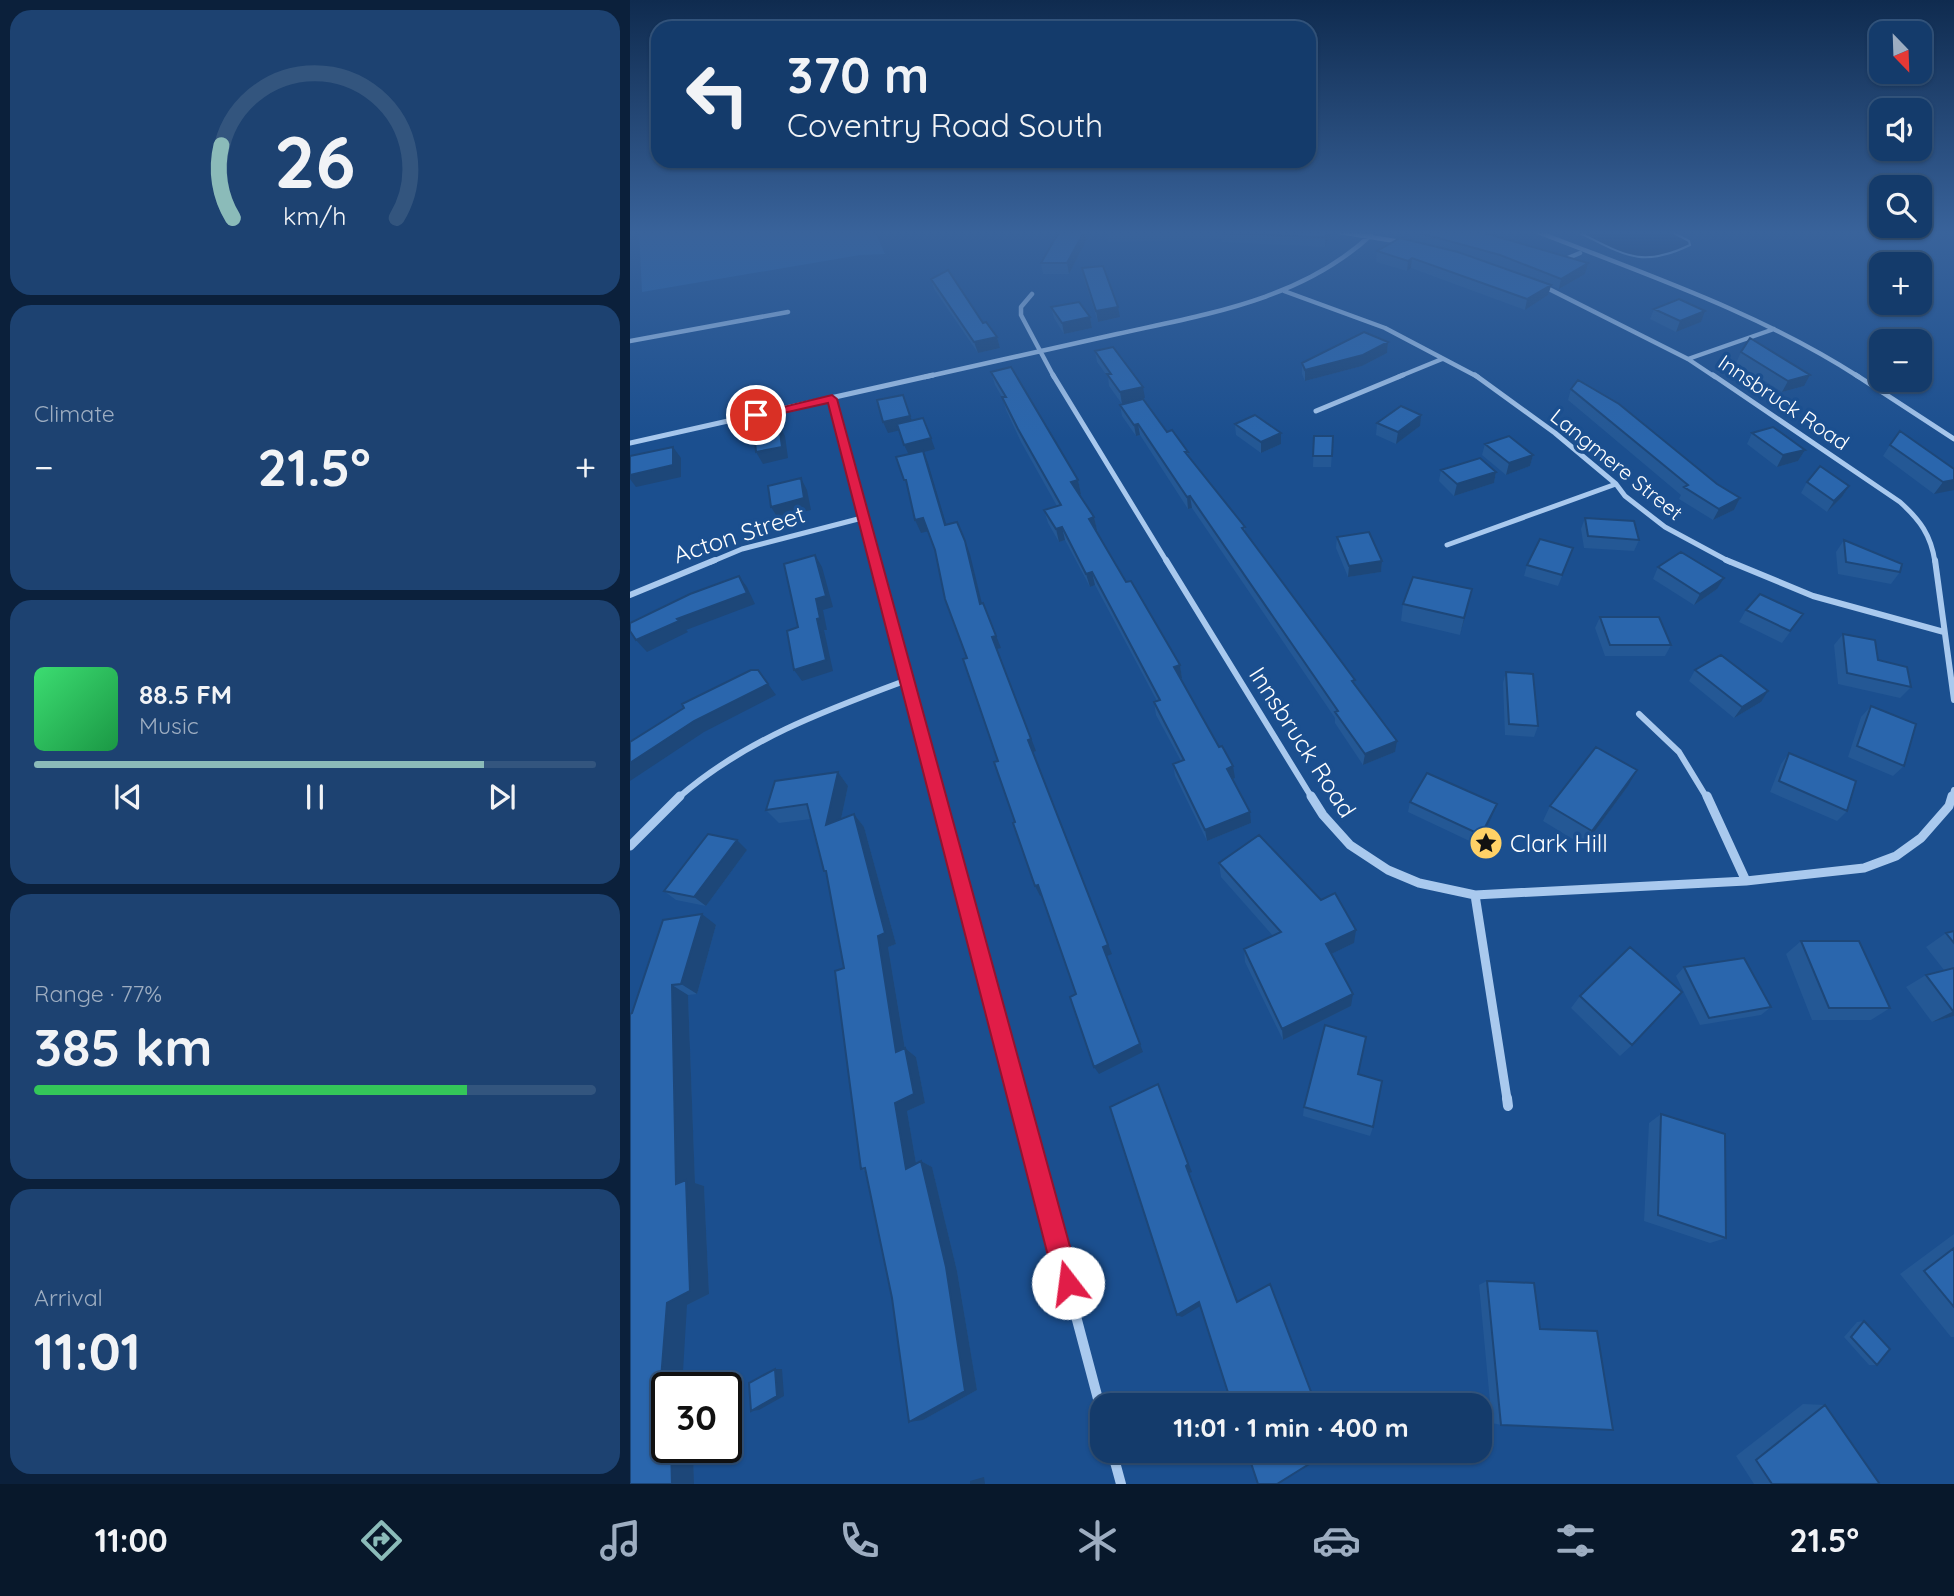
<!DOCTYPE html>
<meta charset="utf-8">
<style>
body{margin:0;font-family:Quicksand,sans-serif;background:#1d4271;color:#f1f3f6;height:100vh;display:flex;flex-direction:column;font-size:26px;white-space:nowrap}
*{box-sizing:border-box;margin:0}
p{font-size:23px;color:#9dadc1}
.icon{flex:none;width:38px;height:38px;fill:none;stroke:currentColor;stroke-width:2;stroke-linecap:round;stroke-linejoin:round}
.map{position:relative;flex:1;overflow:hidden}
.panel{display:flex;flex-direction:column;gap:10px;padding:10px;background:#0b203b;width:630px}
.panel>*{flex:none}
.hud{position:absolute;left:21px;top:21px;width:665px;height:147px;border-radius:21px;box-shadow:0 2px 5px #0004,0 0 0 2px #33557e;background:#143b6b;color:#f1f3f6;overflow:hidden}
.needle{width:46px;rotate:157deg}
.tools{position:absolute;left:1239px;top:21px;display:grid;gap:14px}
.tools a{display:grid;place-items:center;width:63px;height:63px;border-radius:14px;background:#143b6b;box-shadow:0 2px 5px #0004,0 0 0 2px #33557e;font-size:35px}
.speed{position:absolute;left:21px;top:1372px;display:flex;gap:14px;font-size:35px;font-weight:700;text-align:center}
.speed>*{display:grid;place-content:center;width:91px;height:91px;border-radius:50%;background:#143b6b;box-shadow:0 2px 5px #0004,0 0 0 2px #33557e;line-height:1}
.speed .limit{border:4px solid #111;border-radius:10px;background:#fff;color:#111}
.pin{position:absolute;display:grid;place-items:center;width:60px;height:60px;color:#fff;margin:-30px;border:4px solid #fff;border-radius:50%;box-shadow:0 2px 7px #0007}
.me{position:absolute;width:77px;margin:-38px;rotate:345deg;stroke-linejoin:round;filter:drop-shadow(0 0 5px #0008)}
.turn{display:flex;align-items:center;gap:24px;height:147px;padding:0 21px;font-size:32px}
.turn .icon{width:91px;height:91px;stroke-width:2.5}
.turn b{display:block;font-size:49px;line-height:60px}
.big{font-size:52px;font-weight:800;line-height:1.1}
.panel .widget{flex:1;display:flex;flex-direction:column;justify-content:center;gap:10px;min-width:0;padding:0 24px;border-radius:21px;background:#1d4271}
.panel .dial{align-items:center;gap:0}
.dial svg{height:182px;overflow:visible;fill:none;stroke:#33557e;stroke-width:7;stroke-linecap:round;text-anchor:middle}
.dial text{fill:#f1f3f6;stroke:none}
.song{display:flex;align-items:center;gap:21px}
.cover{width:84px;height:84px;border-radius:10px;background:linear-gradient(135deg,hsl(140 70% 55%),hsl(140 70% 35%))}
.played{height:7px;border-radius:4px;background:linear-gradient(90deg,#8bbbb9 80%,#33557e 80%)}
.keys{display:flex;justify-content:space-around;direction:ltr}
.heat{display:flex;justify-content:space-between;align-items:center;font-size:38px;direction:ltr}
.charge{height:10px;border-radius:5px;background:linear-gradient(90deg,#34c759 77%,#33557e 0)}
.trip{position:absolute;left:460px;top:1393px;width:402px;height:70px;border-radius:21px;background:#143b6b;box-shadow:0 2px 5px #0004,0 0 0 2px #33557e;font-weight:800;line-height:70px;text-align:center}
.tabs{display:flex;height:112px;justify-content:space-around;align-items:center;background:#08182b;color:#9dadc1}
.tabs .icon{width:49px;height:49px}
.tabs .on{color:#8bbbb9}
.tabs b{font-size:32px;color:#f1f3f6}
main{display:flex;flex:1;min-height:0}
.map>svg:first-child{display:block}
.green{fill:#2461a8}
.water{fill:#123a6d;stroke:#9cc4f0;stroke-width:2}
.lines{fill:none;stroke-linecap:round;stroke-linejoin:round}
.stream{stroke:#9cc4f0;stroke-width:4.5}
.minor-far4{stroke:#a9c9ee;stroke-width:4.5}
.minor-far3{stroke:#a9c9ee;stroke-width:5}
.minor-far2{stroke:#a9c9ee;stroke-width:6}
.minor-far1{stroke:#a9c9ee;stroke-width:9}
.minor{stroke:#a9c9ee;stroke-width:10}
.wall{fill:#245895}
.shaded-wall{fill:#1d4779}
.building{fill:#2a66ad;stroke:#1d4779;stroke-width:2}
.route{fill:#e11d48;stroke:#92132f;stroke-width:2}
.labels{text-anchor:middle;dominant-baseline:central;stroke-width:7;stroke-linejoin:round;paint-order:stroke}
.far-street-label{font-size:21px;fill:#fff;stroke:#1b4f8f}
.street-label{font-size:24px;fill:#fff;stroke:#1b4f8f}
.poi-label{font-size:24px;fill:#fff;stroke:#1b4f8f;text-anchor:start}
</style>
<main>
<section class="panel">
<div class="widget dial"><svg viewBox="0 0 100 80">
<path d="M14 69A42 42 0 1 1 86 69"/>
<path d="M14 69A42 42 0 0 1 9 37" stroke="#8bbbb9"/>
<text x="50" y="56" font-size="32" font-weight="700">26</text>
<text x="50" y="72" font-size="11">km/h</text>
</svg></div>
<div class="widget"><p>Climate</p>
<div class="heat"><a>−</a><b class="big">21.5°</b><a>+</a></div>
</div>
<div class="widget">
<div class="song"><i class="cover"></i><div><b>88.5 FM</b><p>Music</p></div></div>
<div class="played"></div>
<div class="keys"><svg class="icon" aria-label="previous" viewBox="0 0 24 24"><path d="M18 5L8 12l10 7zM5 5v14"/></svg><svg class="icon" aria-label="pause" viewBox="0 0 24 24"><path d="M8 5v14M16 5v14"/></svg><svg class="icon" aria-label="next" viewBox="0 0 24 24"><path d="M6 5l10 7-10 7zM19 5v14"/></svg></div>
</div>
<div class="widget"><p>Range · 77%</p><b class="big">385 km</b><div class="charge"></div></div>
<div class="widget"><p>Arrival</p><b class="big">11:01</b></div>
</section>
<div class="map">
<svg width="1324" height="1484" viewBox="0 0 1324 1484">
<rect width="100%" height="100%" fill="#1b4f8f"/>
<!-- green -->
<path class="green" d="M9,232H245L255,254L230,255L12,292Z"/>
<!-- water -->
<path class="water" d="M948,232H1042L1059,241L1060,245C1011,269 993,254 948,232Z"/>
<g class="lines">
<!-- stream -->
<path class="stream" d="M931,261L950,253"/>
<!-- minor-far4 -->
<path class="minor-far4" d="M710,232L771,242
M908,232C1017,275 1130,313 1229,377
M913,286L1058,359L1085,377
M654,291L755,328L848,377
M402,294L391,307V315L424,377
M0,341L158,312
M1058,359L1144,329
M295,377C359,363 423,348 487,334C577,314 671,300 741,235
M768,377L812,359"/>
<!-- minor-far3 -->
<path class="minor-far3" d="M423,375L537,562
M845,375L925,433L986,484L995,496L1035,527L1100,562
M1083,375L1270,502C1290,520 1301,535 1305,562
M1226,375L1324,439
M202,399L245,562
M686,411L773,375
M0,443L303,375
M817,545L986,484
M81,562L112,549L232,518"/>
<!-- minor-far2 -->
<path class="minor-far2" d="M245,560L308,798
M536,560L682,798
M1096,560L1183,596L1314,632
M1305,560L1324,700
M0,595L85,560
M1009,714L1049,752L1077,798
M48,798C114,740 196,710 277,680
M1322,798L1324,790"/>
<!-- minor-far1 -->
<path class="minor-far1" d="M308,796L388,1099
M681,796L693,815L720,845L758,870L789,883L845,895L1116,881L1234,868L1266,856L1291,838L1319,806L1322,796
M1077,796L1116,881
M0,846L50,796
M845,895L877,1099"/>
<!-- minor -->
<path class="minor" d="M388,1098L472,1414
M877,1098L878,1106
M482,1451L491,1484"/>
</g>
<!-- wall -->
<path class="wall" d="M429,232H456L457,239L439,274H413L411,263Z
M477,232H702L695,247L592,242V239L478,242Z
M782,232H851L955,274L929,289L921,286L918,295L895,310L781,268L777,271L746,262L747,251L781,240Z
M452,268L490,317L468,322L454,279Z
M301,279L353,323L367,337L370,348L348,353L304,289Z
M421,307L460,317L462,328L434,334L424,318Z
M1024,309L1071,322L1046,332L1020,319Z
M758,342L757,353L732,366L675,381L672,374V363Z
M465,351L515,398L492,404L479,386L478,377L467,362Z
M1111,352L1174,386L1152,392L1106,363Z
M361,372L448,480L451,494H449L464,517L467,530L466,531L496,582L550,665L552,678L550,679L605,778L602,779L621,823L577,841L545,776L543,764L551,761L526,715L524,702L527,701L465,585L460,587L435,540L429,542L418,523L414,510L427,506L391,442L376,410L372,397L365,385Z
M941,389L1110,498L1104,510L1083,520L1049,499L1051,495L938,400Z
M490,405L537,432L558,452V457L615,527V532L725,684L765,752L733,765L705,723V718L562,508L558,509L510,435L506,436L492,416Z
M747,423L790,426L766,444L746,435Z
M605,424L651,444L631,453L606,435Z
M1122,433L1175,450L1168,461L1147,467L1117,444Z
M684,436H703L701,467H683Z
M855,444L903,455L900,466L876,475L852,455Z
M1260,445L1324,469L1304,494L1253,456Z
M811,470L866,472L864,483L824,496L809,481Z
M1177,482L1219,486L1212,497L1197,512L1171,493Z
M955,518L1009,540L1004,551L954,548L951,529Z
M707,537L752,561L751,572L718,577L706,548Z
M1214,540L1270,572L1261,584L1208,574L1206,552Z
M939,559L928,586L894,576L897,565Z
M1028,567L1087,589L1064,605L1023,579Z
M773,604L838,606L830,635L771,621Z
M1116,610L1173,614L1152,643L1109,622Z
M970,617L1041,645L1035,656H975L965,628Z
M1213,634L1248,660L1281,687L1270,698L1208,684L1204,645Z
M1065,670L1131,702L1104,718L1059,681Z
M876,672L908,726L904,737L875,735L873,683Z
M1241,706L1274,766L1263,776L1218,757L1231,717Z
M1159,753L1217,811L1207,821L1140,792L1151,764Z
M208,772L218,786L211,819L224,814L234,827L266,944L258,947L275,1048L286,1057L295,1103L277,1111L286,1163L291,1161L302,1167L327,1271L347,1390L293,1420L262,1298L235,1171L231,1169L214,968L197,875L194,871L181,819L149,823L136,810Z
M998,786L954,846L913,821L920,806Z
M780,802L867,804L863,814L848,845L778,812Z
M117,850L76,906L46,900L34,891Z
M589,863L724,943L701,954L721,1006L653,1040L615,962L614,949L643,936L591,877Z
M86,925L67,994L58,995L65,1183L74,1186L79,1294L57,1305L37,1447H63L64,1484H0L2,1013Z
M1324,931V1016L1302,1022L1276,987L1296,975L1314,970L1296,947L1316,933Z
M1171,941L1260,1008L1241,1020H1182L1156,954Z
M1054,967L1141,1007L1131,1015L1070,1025L1046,976Z
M950,996L1002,1045L990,1056L941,1008Z
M728,1074L743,1127L740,1136L673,1116L674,1107Z
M1031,1114L1096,1238L1080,1243L1014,1221L1019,1123Z
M1324,1234V1337H1321L1270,1274Z
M857,1281L871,1425L862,1423L849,1285Z
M1234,1321L1247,1365H1239L1214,1337L1227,1322Z
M1173,1404L1195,1405L1248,1484H1124L1106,1456Z"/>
<!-- shaded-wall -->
<path class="shaded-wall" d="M454,232H456L457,239L439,274L437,263Z
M698,232H702L695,247V237Z
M782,258L781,268L777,271L778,261Z
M958,263L955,274L929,289L931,279Z
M921,285L918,295L895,310L897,299Z
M488,307L490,317L468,322L466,311Z
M1075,311L1071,322L1046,332L1050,321Z
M460,317L462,328L434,334L432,323Z
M367,337L370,348L348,353L344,342Z
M758,342L757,353L732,366L675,381V370Z
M1180,375L1174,386L1152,392L1158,381Z
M513,387L515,398L492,404L490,392Z
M273,395L284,427L258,433L253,422Z
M791,415L790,426L766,444L768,432Z
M149,424L155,436L158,458L133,464L126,452Z
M508,424L510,435L506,436L504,425Z
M651,433V444L631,453V442Z
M301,438L305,449L294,452L298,463L320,537L274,445Z
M43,447L51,458V477L6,487L0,479V475Z
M1175,450L1168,461L1147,467L1153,455Z
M903,455L900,466L876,475L879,463Z
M866,472L864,483L824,496L827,484Z
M171,478L177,490L181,510L148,518L141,507Z
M448,480L451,494L445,495L441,482Z
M1324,480V490L1304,494L1313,482Z
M1219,486L1212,497L1197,512L1204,501Z
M560,496L562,508L558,509L557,497Z
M1110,498L1104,510L1083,520L1089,509Z
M464,517L467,530L463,532L459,519Z
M293,518L299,531L291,533L285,520Z
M432,527L435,540L429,542L426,529Z
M335,541L340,554L355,616L350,604Z
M185,555L192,567L203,607L193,610L197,630H194L203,671L172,681L164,670L187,619Z
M752,561L751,572L718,577L719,566Z
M462,572L465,585L460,587L456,574Z
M109,576L117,587L125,604L56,630L47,619Z
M1094,578L1087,589L1064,605L1070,594Z
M842,589L838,606L830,635L834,618Z
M353,603L371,648L367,649L406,751L403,752L482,954L477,956L513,1052L469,1074L464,1067L473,947L398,740L362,637Z
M49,621L58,632L17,652L6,640Z
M550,665L552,678L546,680L544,667Z
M128,670L146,695L74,732L0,781V763Z
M1138,691L1131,702L1104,718L1112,707Z
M767,741L765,752L733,765L735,754Z
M603,766L605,778L598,781L597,769Z
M1007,770L998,786L954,846L962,831Z
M208,772L218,786L207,838L196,825Z
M867,804L863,814L848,845L851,835Z
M620,812L621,823L577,841L575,830Z
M224,814L234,827L266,944L258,947L277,1061L266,1052Z
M107,840L117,850L76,906L64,897Z
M408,885L413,895L410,896L405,886Z
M72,914L86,925L67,994L51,984Z
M726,930L724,943L695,957L696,944Z
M42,985L58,995L65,1183L74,1186L79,1294L57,1305L52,1388H37V1442L26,1443L46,1184Z
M723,994L721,1006L653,1040L652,1029Z
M1324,1011V1016L1302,1022Z
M275,1048L286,1057L295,1103L277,1111L288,1175L276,1169L265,1103Z
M528,1084L562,1172L559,1173L609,1304L607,1302L556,1166Z
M291,1161L302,1167L327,1271L347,1390L293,1420L279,1422Z
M569,1302L572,1305L552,1317L547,1315Z
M145,1369H152L154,1396L129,1410L121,1411Z
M41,1447H63L64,1484H42Z
M354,1477L355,1484H340V1481Z"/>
<!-- building -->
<path class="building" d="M429,232H454L437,263H411Z
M477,232H510L476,233Z
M591,232H698L695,237L591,233Z
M786,232H851L958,263L931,279L870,255Z
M770,238L828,252L921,285L897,299L782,258L778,261L747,251Z
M473,266L488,307L466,311L452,268Z
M318,270L353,323L356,322L367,337L344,342L301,279Z
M1049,299L1075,311L1050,321L1024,309Z
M449,302L460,317L432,323L421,307Z
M734,332L758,342L733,355L675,370L672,363Z
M1120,338L1180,375L1158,381L1111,352Z
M483,347L513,387L490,392L477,374H481L465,351Z
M381,367L448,480L441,482L464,517L459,519L496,582L501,581L550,665L544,667L589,747L592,746L603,766L597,769L620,812L575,830L543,764L554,760L524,702L530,700L462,572L456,574L432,527L426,529L414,510L431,505L388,429L372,397H376L361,372Z
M948,380L989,404L1087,484L1110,498L1089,509L1054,487L1058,485L941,389Z
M273,395L280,416L253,422L247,400Z
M513,399L537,432L542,430L558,452H555L615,527L612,528L725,680L722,681L767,741L735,754L705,712L708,711L560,496L557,497L508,424L504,425L490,405Z
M771,406L791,415L768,432L747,423Z
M625,415L651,433L631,442L605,424Z
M293,418L301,438L274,445L267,424Z
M149,424L152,447L126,452L124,430Z
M1143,427L1175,450L1153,455L1122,433Z
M1270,431L1324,469V480L1313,482L1260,445Z
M684,436H703L702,456H683Z
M879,436L903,455L879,463L855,444Z
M43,447V465L0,475V456Z
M293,451L315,525L327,522L335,541L350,604L353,603L366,636L362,637L401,739L398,740L478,945L473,947L510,1044L464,1067L440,997L446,994L408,885L405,886L383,823L385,822L364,762L368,761L333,659L337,658L315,599L305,550L293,518L285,520L276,480H274L266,457Z
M850,458L866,472L827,484L811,470Z
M1190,466L1219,486L1204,501L1177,482Z
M171,478L174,498L141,507L138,486Z
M955,518L1004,521L1009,540L958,536Z
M739,532L752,561L719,566L707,537Z
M910,539L943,548L932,575L897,565Z
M1214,540L1272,564L1270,572L1216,562Z
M1051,552L1094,578L1070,594L1028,567Z
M185,555L196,596L186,599L190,618L187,619L196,660L164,670L157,631L168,627L154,564Z
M109,576L117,593L47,619L49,621L6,640L0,631V623L60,594Z
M783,577L842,589L834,618L773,604Z
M1130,594L1173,614L1160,631L1116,610Z
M970,617H1029L1041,645H980Z
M1213,634L1245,640L1248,660L1277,667L1281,687L1217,673Z
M1091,655L1138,691L1112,707L1065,670Z
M121,670H128L138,684L64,721L0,763V742L54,708L52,704Z
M876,672L903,674L908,726L879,724Z
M1241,706L1286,724L1274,766L1227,746Z
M966,747L1007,770L962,831L920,806Z
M1159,753L1226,781L1217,811L1149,781Z
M208,772L196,825L224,814L255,933L248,936L266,1052L275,1048L284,1094L265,1103L276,1169L291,1161L316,1267L335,1391L279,1422L262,1298L235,1168L231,1169L205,971L214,968L196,871H194L177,804L136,810L145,781Z
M797,773L867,804L851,835L780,802Z
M78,834L107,840L64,897L34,891Z
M629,835L691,900L705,893L726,930L696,944L723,994L652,1029L614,949L651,932L589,863Z
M72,914L51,984L42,985L46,1184L56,1180L60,1291L37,1303L26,1443L37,1437V1447H41L42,1484H0V1014L2,1013L33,920Z
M1324,931V943L1316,933Z
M1171,941H1229L1260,1008H1199Z
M1000,947L1052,992L1002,1045L950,996Z
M1114,958L1141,1007L1079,1018L1054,967Z
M1324,968V1011H1323L1296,975Z
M695,1025L736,1037L728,1074L752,1081L743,1127L674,1107Z
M528,1084L558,1164L556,1166L607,1302L640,1284L686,1405H602L569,1302L547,1315L480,1107Z
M1031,1114L1095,1134L1096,1238L1028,1215Z
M1324,1248V1307L1294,1271Z
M857,1281L904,1283L910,1329L967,1331L983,1430L871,1425Z
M1234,1321L1260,1349L1247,1365L1221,1337Z
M145,1369L147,1396L121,1411L119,1383Z
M1195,1405L1249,1483L1248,1484H1142L1126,1460Z
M617,1451H700L647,1484H628Z"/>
<!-- sky -->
<linearGradient id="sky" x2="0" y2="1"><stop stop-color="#0f2b4f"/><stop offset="0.53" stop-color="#39639b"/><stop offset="1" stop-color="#39639b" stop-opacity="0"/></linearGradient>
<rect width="1324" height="439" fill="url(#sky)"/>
<!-- route -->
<path class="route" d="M202,395L207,399L450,1283L446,1291L438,1295L429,1291L425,1283L198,403L126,419L121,415Z"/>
<!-- icons -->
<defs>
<symbol id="sight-disc" viewBox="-11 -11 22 22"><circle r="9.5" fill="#ffd166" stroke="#1b4f8f"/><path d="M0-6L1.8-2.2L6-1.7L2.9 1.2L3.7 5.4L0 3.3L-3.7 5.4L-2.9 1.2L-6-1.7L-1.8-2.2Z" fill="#111"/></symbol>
</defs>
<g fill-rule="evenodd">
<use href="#sight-disc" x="837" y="824" width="38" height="38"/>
</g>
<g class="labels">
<!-- far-street labels -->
<g class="far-street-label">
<text transform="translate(1154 402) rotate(34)">Innsbruck Road</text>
<text transform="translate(987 464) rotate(39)">Langmere Street</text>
</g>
<!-- street labels -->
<g class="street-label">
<text transform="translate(109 534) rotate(-18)">Acton Street</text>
<text transform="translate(673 742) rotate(57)">Innsbruck Road</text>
</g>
<!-- poi labels -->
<g class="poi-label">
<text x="880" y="843">Clark Hill</text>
</g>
</g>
</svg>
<div class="tools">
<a><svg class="needle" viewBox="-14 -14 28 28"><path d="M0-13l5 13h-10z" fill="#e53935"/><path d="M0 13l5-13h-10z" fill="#9dadc1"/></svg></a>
<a><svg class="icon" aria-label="sound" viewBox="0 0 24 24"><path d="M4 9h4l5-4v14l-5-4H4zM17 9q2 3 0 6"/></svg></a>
<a><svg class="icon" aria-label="search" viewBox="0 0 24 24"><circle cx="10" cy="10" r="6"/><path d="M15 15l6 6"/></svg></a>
<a>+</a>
<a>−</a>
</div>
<div class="speed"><div class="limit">30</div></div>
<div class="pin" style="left:126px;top:415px;background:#d93025"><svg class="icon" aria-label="arrive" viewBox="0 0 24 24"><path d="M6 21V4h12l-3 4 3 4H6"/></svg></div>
<svg class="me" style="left:438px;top:1283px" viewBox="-20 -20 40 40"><circle r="19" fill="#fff"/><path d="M0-13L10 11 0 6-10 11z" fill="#e11d48"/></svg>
<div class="trip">11:01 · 1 min · 400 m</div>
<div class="hud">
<div class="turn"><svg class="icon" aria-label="left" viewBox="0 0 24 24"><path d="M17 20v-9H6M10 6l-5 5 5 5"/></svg><div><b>370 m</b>Coventry Road South</div></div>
</div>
</div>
</main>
<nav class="tabs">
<b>11:00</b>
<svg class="icon on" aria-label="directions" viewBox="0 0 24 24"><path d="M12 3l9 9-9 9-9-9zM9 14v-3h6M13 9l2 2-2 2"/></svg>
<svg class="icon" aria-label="music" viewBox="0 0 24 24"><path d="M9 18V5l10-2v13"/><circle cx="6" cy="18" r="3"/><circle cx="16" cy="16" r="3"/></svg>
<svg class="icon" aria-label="phone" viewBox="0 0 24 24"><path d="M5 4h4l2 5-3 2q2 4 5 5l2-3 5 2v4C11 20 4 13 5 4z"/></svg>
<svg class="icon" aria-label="climate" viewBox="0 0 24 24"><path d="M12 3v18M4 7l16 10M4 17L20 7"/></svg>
<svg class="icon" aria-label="car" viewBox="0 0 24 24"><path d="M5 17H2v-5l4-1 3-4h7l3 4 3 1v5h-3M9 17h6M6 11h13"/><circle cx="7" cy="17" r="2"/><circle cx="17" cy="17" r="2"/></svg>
<svg class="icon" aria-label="filters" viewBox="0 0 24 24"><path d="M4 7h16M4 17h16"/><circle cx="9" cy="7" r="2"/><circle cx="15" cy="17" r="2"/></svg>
<b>21.5°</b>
</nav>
